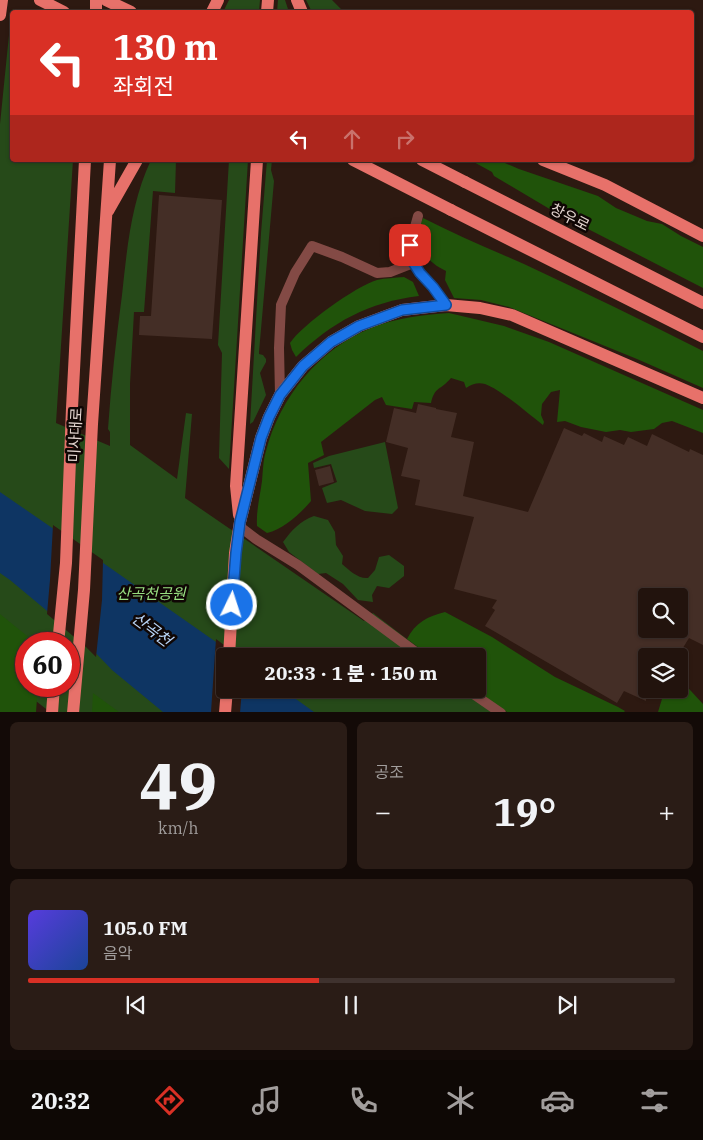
<!DOCTYPE html>
<html lang="ko">
<meta charset="utf-8">
<style>
body{margin:0;font-family:"IBM Plex Serif","Noto Sans KR",serif;background:#2a1c16;color:#f1f3f6;height:100vh;display:flex;flex-direction:column;font-size:19px;white-space:nowrap}
*{box-sizing:border-box;margin:0}
p{font-size:16px;color:#a29e9d}
.icon{flex:none;width:28px;height:28px;fill:none;stroke:currentColor;stroke-width:2;stroke-linecap:round;stroke-linejoin:round}
.map{position:relative;height:712px;overflow:hidden}
.drawer{display:flex;flex-direction:column;gap:10px;padding:10px;background:#130a07;flex:1}
.drawer>*{flex:none}
.top-card{position:absolute;left:10px;top:10px;width:684px;height:152px;border-radius:5px;box-shadow:0 1px 4px #0004,0 0 0 1px #3f322e;background:#d93025;color:#fff;overflow:hidden}
.buttons{position:absolute;left:638px;top:588px;display:grid;gap:10px}
.buttons a{display:grid;place-items:center;width:50px;height:50px;border-radius:5px;background:#22130d;box-shadow:0 1px 4px #0004,0 0 0 1px #3f322e;font-size:25px}
.speed{position:absolute;left:15px;top:632px;display:flex;gap:10px;font-size:25px;font-weight:700;text-align:center}
.speed>*{display:grid;place-content:center;width:65px;height:65px;border-radius:50%;background:#22130d;box-shadow:0 1px 4px #0004,0 0 0 1px #3f322e;line-height:1}
.speed .limit{border:8px solid #d22;background:#fff;color:#111}
.pin{position:absolute;display:grid;place-items:center;width:42px;height:42px;color:#fff;margin:-21px;border-radius:10px;box-shadow:0 2px 8px #0006}
.me{position:absolute;width:55px;margin:-28px;rotate:4deg;stroke-linejoin:round;filter:drop-shadow(0 0 4px #0008)}
.turn{display:flex;align-items:center;gap:18px;height:105px;padding:0 20px;font-size:22px}
.turn .icon{width:65px;height:65px;stroke-width:2.5}
.turn b{display:block;font-size:35px;line-height:42px}
.lanes{display:flex;align-items:center;height:48px;padding:0 20px;background:#0003;justify-content:center;gap:25px;direction:ltr}
.lanes .off{opacity:.35}
.big{font-size:38px;font-weight:800;line-height:1.1}
.drawer .card{flex:1;display:flex;flex-direction:column;justify-content:center;gap:8px;min-width:0;padding:0 18px;border-radius:8px;background:#2a1c16}
.drawer .dial{align-items:center;gap:0}
.dial b{font-size:65px;line-height:1}
.song{display:flex;align-items:center;gap:15px}
.cover{width:60px;height:60px;border-radius:8px;background:linear-gradient(135deg,hsl(250 70% 55%),hsl(220 70% 35%))}
.played{height:5px;border-radius:2px;background:linear-gradient(90deg,#d93025 45%,#3f322e 45%)}
.keys{display:flex;justify-content:space-around;direction:ltr}
.heat{display:flex;justify-content:space-between;align-items:center;font-size:28px;direction:ltr}
.drawer .tiles{flex:1;display:grid;gap:10px;grid-template-columns:1fr 1fr}
.card:last-child{grid-column:span 2}
.trip{position:absolute;left:216px;top:648px;width:270px;height:50px;border-radius:5px;background:#22130d;box-shadow:0 1px 4px #0004,0 0 0 1px #3f322e;font-weight:800;line-height:50px;text-align:center}
.tab-bar{display:flex;height:80px;justify-content:space-around;align-items:center;background:#0e0805;color:#a29e9d}
.tab-bar .icon{width:35px;height:35px}
.tab-bar .on{color:#d93025}
.tab-bar b{font-size:22px;color:#f1f3f6}
.map>svg:first-child{display:block}
.green{fill:#264a19;fill-rule:evenodd}
.forest{fill:#20530a}
.water{fill:#0e3563}
.pier{fill:#2d1911}
.building{fill:#442e26;fill-rule:evenodd}
.lines{fill:none;stroke-linecap:round;stroke-linejoin:round}
.service{stroke:#834a45;stroke-width:10}
.primary{stroke:#e7716a;stroke-width:12}
.primary-bridge{stroke:#e7716a;stroke-width:12}
.route-casing{stroke:#114b97;stroke-width:12}
.route{stroke:#1a73e8;stroke-width:9}
.labels{text-anchor:middle;dominant-baseline:central;stroke-width:5;stroke-linejoin:round;paint-order:stroke}
.street-label{font-size:15px;fill:#e3d5d0;stroke:#0f0604}
.park-label{font-size:15px;font-style:italic;fill:#98df81;stroke:#0f0604}
.water-label{font-size:16px;font-style:italic;fill:#b8d4f7;stroke:#0f0604}
</style>
<div class="map">
<svg width="703" height="713" viewBox="0 0 703 713">
<rect width="100%" height="100%" fill="#2d1911"/>
<!-- green -->
<path class="green" d="M229,0H260L259,12H223Z
M278,0H285L289,12H277Z
M306,0H332L344,12H312Z
M13,9L19,12H12V160H73L56,423L110,446V432L108,429C111,384 116,340 122,295C127,249 131,202 151,160H176L175,193L153,191L144,312H134L130,384V445L177,479L186,413L192,414L185,498L364,621L373,613L429,656H225V689H473L506,712H50L0,673V124L10,25ZM26,644H69V686H26Z
M229,160H248L229,469L219,458L222,353L218,345Z
M267,160H272L271,170L274,181L259,352V354L263,355L266,359V362L260,373L266,395L253,422L250,424L261,233Z
M385,442L398,508L392,514L365,511L341,500L327,503L322,488L337,482L331,464L314,468L313,463L329,456Z
M314,516L328,520L335,532L336,545L343,556L342,564C349,570 358,579 368,578L375,570L379,557L389,555L404,566V576L389,588L377,586L372,595L373,602L358,600L343,584L326,573L318,574L289,552L283,542C292,530 300,521 314,516Z"/>
<!-- forest -->
<path class="forest" d="M470,160H498L519,169L598,196L616,208L647,221L662,224L681,236L703,247V288L553,211L494,176L492,172Z
M423,218C456,235 490,249 524,264C584,292 644,321 703,351V388L637,359L509,307L481,300L454,298L445,280L446,271C424,261 412,241 423,218Z
M404,277L413,282L419,296C369,302 332,322 296,357L292,350L290,343C302,325 356,286 377,280C385,278 395,278 404,277Z
M449,313L504,326L549,342L703,410V433L672,421L662,423L654,429L631,432L620,430L606,432L581,427L565,421L557,422L560,390L551,392L542,404L541,415L544,422L543,425C527,413 503,391 485,384C478,382 472,384 466,388L464,382L451,378C440,391 435,386 431,403L414,402L412,409L386,405L382,397L375,400L321,442L324,455L308,463L311,501C300,514 284,529 267,533L257,526C256,511 260,496 262,481C263,471 263,460 266,451C280,397 319,349 371,328C395,318 422,315 449,313Z
M445,612L492,637L555,677L618,707L625,711L624,712H507L474,689H478V656H430L407,639C415,623 428,616 445,612Z
M0,614L37,644H26V686H38L36,712H0Z
M679,678L703,704V712H658L665,689H679Z
M93,693L119,712H92Z"/>
<!-- water -->
<path class="water" d="M0,492L106,565L236,656H225V689H282L314,712H163L112,670L88,645L10,580L0,573Z"/>
<!-- pier -->
<path class="pier" d="M53,525L103,560L102,600L96,657L86,647L47,614L50,580Z
M216,639L239,656H225V689H242L240,713L211,712Z"/>
<!-- building -->
<path class="building" d="M159,195L222,200L212,339L139,335L140,316H151Z
M418,404L436,408V409L457,413L451,437L474,442L463,496L528,512L564,428L582,436L584,433L602,442L604,436L624,445L628,437L647,446L652,434L689,452L690,449L703,455V645L689,638L678,656H646V701L624,691L617,703L485,626L495,610L492,608L497,600L454,589L474,517L415,505L420,480L401,476L408,448L386,442L394,408L416,413ZM646,596H679V629H646Z
M330,466L334,482L319,486L315,470Z"/>
<g class="lines">
<!-- service -->
<path class="service" d="M418,216L410,245L413,263L420,273L433,287L446,305
M280,395L279,348L281,305L295,273L312,246L342,257L377,273L390,272L413,263
M239,526L256,539L298,565L421,656
M466,689L501,713"/>
<!-- primary -->
<path class="primary" d="M40,0L64,12
M297,0L302,12
M96,12V0
M212,12L218,0
M267,12L268,0
M0,15L2,0
M543,160L605,185L703,236
M465,182L703,303
M451,210L703,337
M108,211L137,160
M239,515L236,486L257,160
M58,644L66,563L72,408L85,160
M229,656L235,553L240,522L261,438L269,417L280,395L303,366L331,342L359,326L402,310L446,305L480,308L512,315L703,398
M52,713L54,686
M73,713L84,590L92,424L110,160
M225,713L227,689"/>
<!-- primary-bridge -->
<path class="primary-bridge" d="M106,0L131,12
M353,160L451,210
M422,160L465,182"/>
</g>
<g class="lines">
<defs>
<path id="route" d="M232,605L236,553L240,522L261,438L269,417L280,395L303,366L331,342L359,326L402,310L446,305L433,287L420,273L413,262L410,245"/>
</defs>
<!-- route casing -->
<use href="#route" class="route-casing"/>
<!-- route -->
<use href="#route" class="route"/>
</g>
<g class="labels">
<!-- street labels -->
<g class="street-label">
<text transform="translate(570 217) rotate(27)">창우로</text>
<text transform="translate(75 435) rotate(-87)">미사대로</text>
</g>
<!-- park labels -->
<g class="park-label">
<text x="151" y="593">산곡천공원</text>
</g>
<!-- water labels -->
<g class="water-label">
<text transform="translate(152 629) rotate(37)">산곡천</text>
</g>
</g>
</svg>
<div class="buttons">
<a><svg class="icon" aria-label="search" viewBox="0 0 24 24"><circle cx="10" cy="10" r="6"/><path d="M15 15l6 6"/></svg></a>
<a><svg class="icon" aria-label="layers" viewBox="0 0 24 24"><path d="M12 4l9 5-9 5-9-5zM3 14l9 5 9-5"/></svg></a>
</div>
<div class="speed"><div class="limit">60</div></div>
<div class="pin" style="left:410px;top:245px;background:#d93025"><svg class="icon" aria-label="arrive" viewBox="0 0 24 24"><path d="M6 21V4h12l-3 4 3 4H6"/></svg></div>
<svg class="me" style="left:232px;top:605px" viewBox="-20 -20 40 40"><circle r="17" fill="#1a73e8" stroke="#fff" stroke-width="3"/><path d="M0-11L8 9 0 5-8 9z" fill="#fff"/></svg>
<div class="trip">20:33 · 1 분 · 150 m</div>
<div class="top-card">
<div class="turn"><svg class="icon" aria-label="left" viewBox="0 0 24 24"><path d="M17 20v-9H6M10 6l-5 5 5 5"/></svg><div><b>130 m</b>좌회전</div></div>
<div class="lanes"><svg class="icon" aria-label="left" viewBox="0 0 24 24"><path d="M17 20v-9H6M10 6l-5 5 5 5"/></svg><svg class="icon off" aria-label="ahead" viewBox="0 0 24 24"><path d="M12 20V5M6 11l6-6 6 6"/></svg><svg class="icon off" aria-label="right" viewBox="0 0 24 24"><path d="M7 20v-9h11M14 6l5 5-5 5"/></svg></div>
</div>
</div>
<section class="drawer">
<div class="tiles">
<div class="card dial"><b>49</b><p>km/h</p></div>
<div class="card"><p>공조</p>
<div class="heat"><a>−</a><b class="big">19°</b><a>+</a></div>
</div>
<div class="card">
<div class="song"><i class="cover"></i><div><b>105.0 FM</b><p>음악</p></div></div>
<div class="played"></div>
<div class="keys"><svg class="icon" aria-label="previous" viewBox="0 0 24 24"><path d="M18 5L8 12l10 7zM5 5v14"/></svg><svg class="icon" aria-label="pause" viewBox="0 0 24 24"><path d="M8 5v14M16 5v14"/></svg><svg class="icon" aria-label="next" viewBox="0 0 24 24"><path d="M6 5l10 7-10 7zM19 5v14"/></svg></div>
</div>
</div>
</section>
<nav class="tab-bar">
<b>20:32</b>
<svg class="icon on" aria-label="directions" viewBox="0 0 24 24"><path d="M12 3l9 9-9 9-9-9zM9 14v-3h6M13 9l2 2-2 2"/></svg>
<svg class="icon" aria-label="music" viewBox="0 0 24 24"><path d="M9 18V5l10-2v13"/><circle cx="6" cy="18" r="3"/><circle cx="16" cy="16" r="3"/></svg>
<svg class="icon" aria-label="phone" viewBox="0 0 24 24"><path d="M5 4h4l2 5-3 2q2 4 5 5l2-3 5 2v4C11 20 4 13 5 4z"/></svg>
<svg class="icon" aria-label="climate" viewBox="0 0 24 24"><path d="M12 3v18M4 7l16 10M4 17L20 7"/></svg>
<svg class="icon" aria-label="car" viewBox="0 0 24 24"><path d="M5 17H2v-5l4-1 3-4h7l3 4 3 1v5h-3M9 17h6M6 11h13"/><circle cx="7" cy="17" r="2"/><circle cx="17" cy="17" r="2"/></svg>
<svg class="icon" aria-label="filters" viewBox="0 0 24 24"><path d="M4 7h16M4 17h16"/><circle cx="9" cy="7" r="2"/><circle cx="15" cy="17" r="2"/></svg>
</nav>
